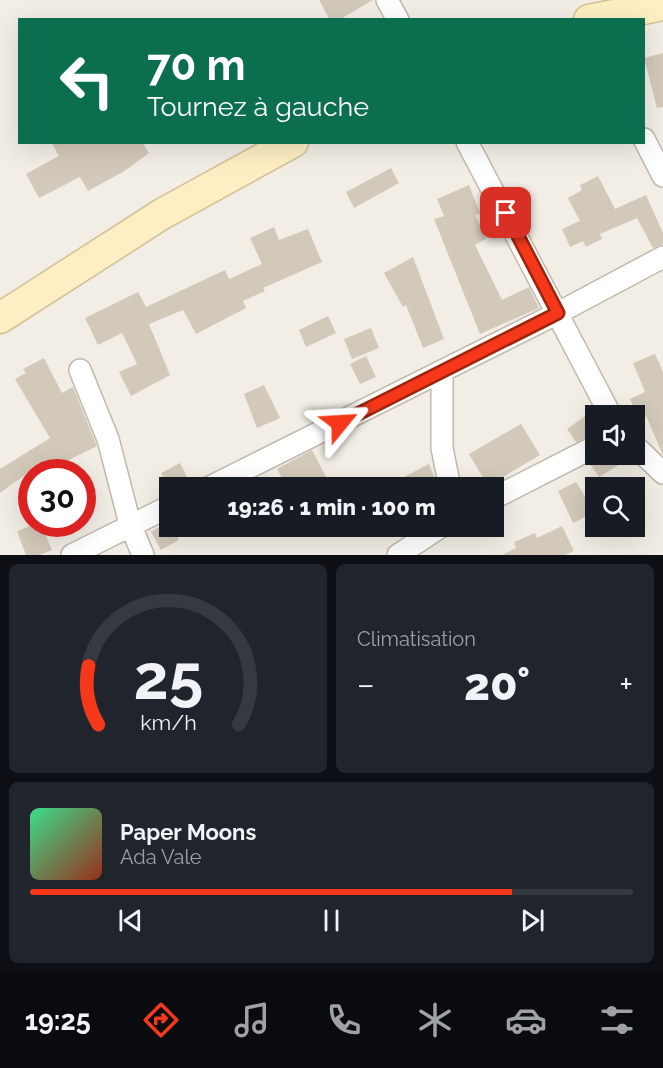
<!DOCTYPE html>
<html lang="fr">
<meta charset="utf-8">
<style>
body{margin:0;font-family:Raleway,sans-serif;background:#20242c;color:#f1f3f6;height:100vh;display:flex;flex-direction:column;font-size:22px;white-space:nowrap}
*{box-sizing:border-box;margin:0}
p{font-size:20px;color:#9ea1a6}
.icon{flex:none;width:33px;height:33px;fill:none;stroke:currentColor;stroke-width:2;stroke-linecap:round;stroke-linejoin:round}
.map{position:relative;height:555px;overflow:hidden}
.sheet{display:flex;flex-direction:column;gap:9px;padding:9px;background:#0d0f14;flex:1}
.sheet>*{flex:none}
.top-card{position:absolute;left:18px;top:18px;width:627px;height:126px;border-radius:0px;box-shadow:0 6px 24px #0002;background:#0b6e4f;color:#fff;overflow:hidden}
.buttons{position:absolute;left:585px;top:405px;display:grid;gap:12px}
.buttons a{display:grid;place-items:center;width:60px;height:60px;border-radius:0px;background:#171b24;box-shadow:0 6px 24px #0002;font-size:30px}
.speed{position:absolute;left:18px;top:459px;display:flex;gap:12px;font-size:30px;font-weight:700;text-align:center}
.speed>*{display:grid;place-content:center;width:78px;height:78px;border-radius:50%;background:#171b24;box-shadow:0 6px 24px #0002;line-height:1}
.speed .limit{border:9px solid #d22;background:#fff;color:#111}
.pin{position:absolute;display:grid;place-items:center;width:51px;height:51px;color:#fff;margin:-26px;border-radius:12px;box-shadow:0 3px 9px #0006}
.me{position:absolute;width:66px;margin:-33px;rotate:63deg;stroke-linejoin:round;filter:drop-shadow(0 0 4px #0008)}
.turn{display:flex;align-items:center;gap:21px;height:126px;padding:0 30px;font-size:27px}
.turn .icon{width:78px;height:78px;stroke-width:2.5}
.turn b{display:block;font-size:42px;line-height:51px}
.big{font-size:45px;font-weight:800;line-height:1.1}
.sheet .widget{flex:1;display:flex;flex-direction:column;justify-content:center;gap:9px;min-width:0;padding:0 21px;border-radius:9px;background:#20242c}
.sheet .dial{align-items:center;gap:0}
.dial svg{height:156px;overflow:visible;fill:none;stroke:#363941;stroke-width:7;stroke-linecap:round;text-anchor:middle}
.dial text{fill:#f1f3f6;stroke:none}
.song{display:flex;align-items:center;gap:18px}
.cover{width:72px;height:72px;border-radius:9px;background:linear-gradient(135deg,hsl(150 70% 55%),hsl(10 70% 35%))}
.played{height:6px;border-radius:3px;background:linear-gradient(90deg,#f43819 80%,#363941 80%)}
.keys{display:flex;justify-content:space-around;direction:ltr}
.heat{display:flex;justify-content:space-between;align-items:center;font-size:33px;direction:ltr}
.sheet .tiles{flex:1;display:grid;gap:9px;grid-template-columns:1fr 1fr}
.widget:last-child{grid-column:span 2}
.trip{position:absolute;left:159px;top:477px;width:345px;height:60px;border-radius:0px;background:#171b24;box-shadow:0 6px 24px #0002;font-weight:800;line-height:60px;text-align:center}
.tabs{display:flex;height:96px;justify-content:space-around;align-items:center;background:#090b0e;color:#9ea1a6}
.tabs .icon{width:42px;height:42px}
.tabs .selected{color:#f43819}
.tabs b{font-size:27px;color:#f1f3f6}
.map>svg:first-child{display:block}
.building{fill:#d3c9ba}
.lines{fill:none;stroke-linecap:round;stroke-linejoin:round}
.street-casing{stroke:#c0b8ab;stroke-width:24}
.secondary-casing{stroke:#d1c195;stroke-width:33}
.street{stroke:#fff;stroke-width:21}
.secondary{stroke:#fdeec3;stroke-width:30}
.route-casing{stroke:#9f2410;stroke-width:15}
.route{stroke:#f43819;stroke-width:10}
</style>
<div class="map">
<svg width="663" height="555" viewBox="0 0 663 555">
<rect width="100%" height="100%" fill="#f2eee5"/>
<!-- building -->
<path class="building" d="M319,0H373L339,20H330Z
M663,53V107L657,108L644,58Z
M51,142H142L149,153L123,172L88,191L80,177L39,198L26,174L59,156Z
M391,168L399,183L354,208L346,192Z
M598,176L615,209L646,195L663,233V244L653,248L637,218L600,234L602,239L586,247L583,241L570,247L562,229L580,221L568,198L582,190L580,185Z
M469,185L480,213L475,215L486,239L475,245L502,300L529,287L539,308L480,334L434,219L444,216L437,199Z
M274,227L279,240L308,229L322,262L263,288L265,291L243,301L246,308L196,334L183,310L149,324L170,375L131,396L119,372L137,364L122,333L98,345L85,318L138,292L146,307L225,270L229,279L262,264L250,238Z
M413,257L444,339L423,348L406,305L403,307L384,273Z
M328,316L336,333L306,347L299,330Z
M371,328L379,348L352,359L344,339Z
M655,354L663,372V455L646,416L639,419L630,399L645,392L633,363Z
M366,356L376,377L360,384L350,364Z
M44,358L62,393L73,387L97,446L69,460L75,472H29L0,493V469L50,438L15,379L26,373L23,369Z
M264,385L280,418L257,428L244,394Z
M585,416L596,433L576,442L567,429Z
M521,424L540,455L488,486L469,454Z
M312,450L332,488H288L277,469Z
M605,454H625L630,458L599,477L590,464Z
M180,463L190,483L182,488H170V491L161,473Z
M429,464L436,481L423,488H383Z
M576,482L595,512L573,523L558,491Z
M169,521L179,540L161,550L151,532Z
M36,524H41L52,550L40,555H26L17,531Z
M562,526L574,551L565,555H502L516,548L514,542L535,533L537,538Z"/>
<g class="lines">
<defs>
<path id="street" d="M387,0L398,20
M644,139L663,176
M467,142L611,416
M80,370L108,439L130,524L143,555
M442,371V448L450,488
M634,445L663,473
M208,488L558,313L663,257
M494,498L596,446
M72,555L170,506
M398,555L442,526"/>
<path id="secondary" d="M589,20L663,5
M0,318L162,214L293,142"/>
</defs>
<!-- street casing -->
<use href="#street" class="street-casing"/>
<!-- secondary casing -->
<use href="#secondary" class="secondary-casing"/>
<!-- street -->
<use href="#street" class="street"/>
<!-- secondary -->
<use href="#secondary" class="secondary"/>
</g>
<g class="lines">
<defs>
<path id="route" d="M340,423L558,313L506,213"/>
</defs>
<!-- route casing -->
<use href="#route" class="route-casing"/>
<!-- route -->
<use href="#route" class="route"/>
</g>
</svg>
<div class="buttons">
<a><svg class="icon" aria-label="sound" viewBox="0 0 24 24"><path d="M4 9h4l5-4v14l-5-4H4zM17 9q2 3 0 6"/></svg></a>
<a><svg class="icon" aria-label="search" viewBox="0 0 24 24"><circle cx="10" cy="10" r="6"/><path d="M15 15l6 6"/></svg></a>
</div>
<div class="speed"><div class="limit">30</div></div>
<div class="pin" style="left:506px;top:213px;background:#d93025"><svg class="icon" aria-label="arrive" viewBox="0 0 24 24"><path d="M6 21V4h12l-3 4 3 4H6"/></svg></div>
<svg class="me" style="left:340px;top:423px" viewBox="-20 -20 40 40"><path d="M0-17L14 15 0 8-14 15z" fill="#f43819" stroke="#fff" stroke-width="4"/></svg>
<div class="trip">19:26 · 1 min · 100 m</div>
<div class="top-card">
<div class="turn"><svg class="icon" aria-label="left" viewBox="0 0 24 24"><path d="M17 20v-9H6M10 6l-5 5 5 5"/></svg><div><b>70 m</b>Tournez à gauche</div></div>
</div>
</div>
<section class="sheet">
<div class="tiles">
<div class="widget dial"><svg viewBox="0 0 100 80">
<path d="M14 69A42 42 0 1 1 86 69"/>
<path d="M14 69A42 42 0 0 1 9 39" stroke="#f43819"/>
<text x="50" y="56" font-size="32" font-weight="700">25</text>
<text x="50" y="72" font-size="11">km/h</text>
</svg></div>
<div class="widget"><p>Climatisation</p>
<div class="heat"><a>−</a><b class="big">20°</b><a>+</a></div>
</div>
<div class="widget">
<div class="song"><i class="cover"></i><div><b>Paper Moons</b><p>Ada Vale</p></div></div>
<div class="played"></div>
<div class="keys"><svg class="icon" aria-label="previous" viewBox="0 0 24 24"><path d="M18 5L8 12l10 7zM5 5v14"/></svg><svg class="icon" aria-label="pause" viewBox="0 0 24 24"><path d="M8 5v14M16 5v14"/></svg><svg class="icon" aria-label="next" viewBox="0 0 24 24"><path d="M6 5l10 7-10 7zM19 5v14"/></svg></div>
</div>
</div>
</section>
<nav class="tabs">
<b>19:25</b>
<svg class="icon selected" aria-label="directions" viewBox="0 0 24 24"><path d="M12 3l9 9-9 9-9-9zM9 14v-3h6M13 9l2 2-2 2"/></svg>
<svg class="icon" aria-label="music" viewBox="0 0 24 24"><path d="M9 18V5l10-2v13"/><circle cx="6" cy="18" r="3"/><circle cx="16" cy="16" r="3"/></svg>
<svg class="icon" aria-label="phone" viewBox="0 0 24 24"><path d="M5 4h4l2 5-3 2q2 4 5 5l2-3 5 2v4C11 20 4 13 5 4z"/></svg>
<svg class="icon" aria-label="climate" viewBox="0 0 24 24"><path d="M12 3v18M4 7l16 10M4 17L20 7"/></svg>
<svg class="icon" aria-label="car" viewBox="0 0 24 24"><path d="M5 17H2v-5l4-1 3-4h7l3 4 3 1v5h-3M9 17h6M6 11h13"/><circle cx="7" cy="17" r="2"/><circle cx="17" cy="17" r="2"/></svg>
<svg class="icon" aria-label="filters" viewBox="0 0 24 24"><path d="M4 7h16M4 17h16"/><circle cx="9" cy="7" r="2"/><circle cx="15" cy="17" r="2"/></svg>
</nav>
